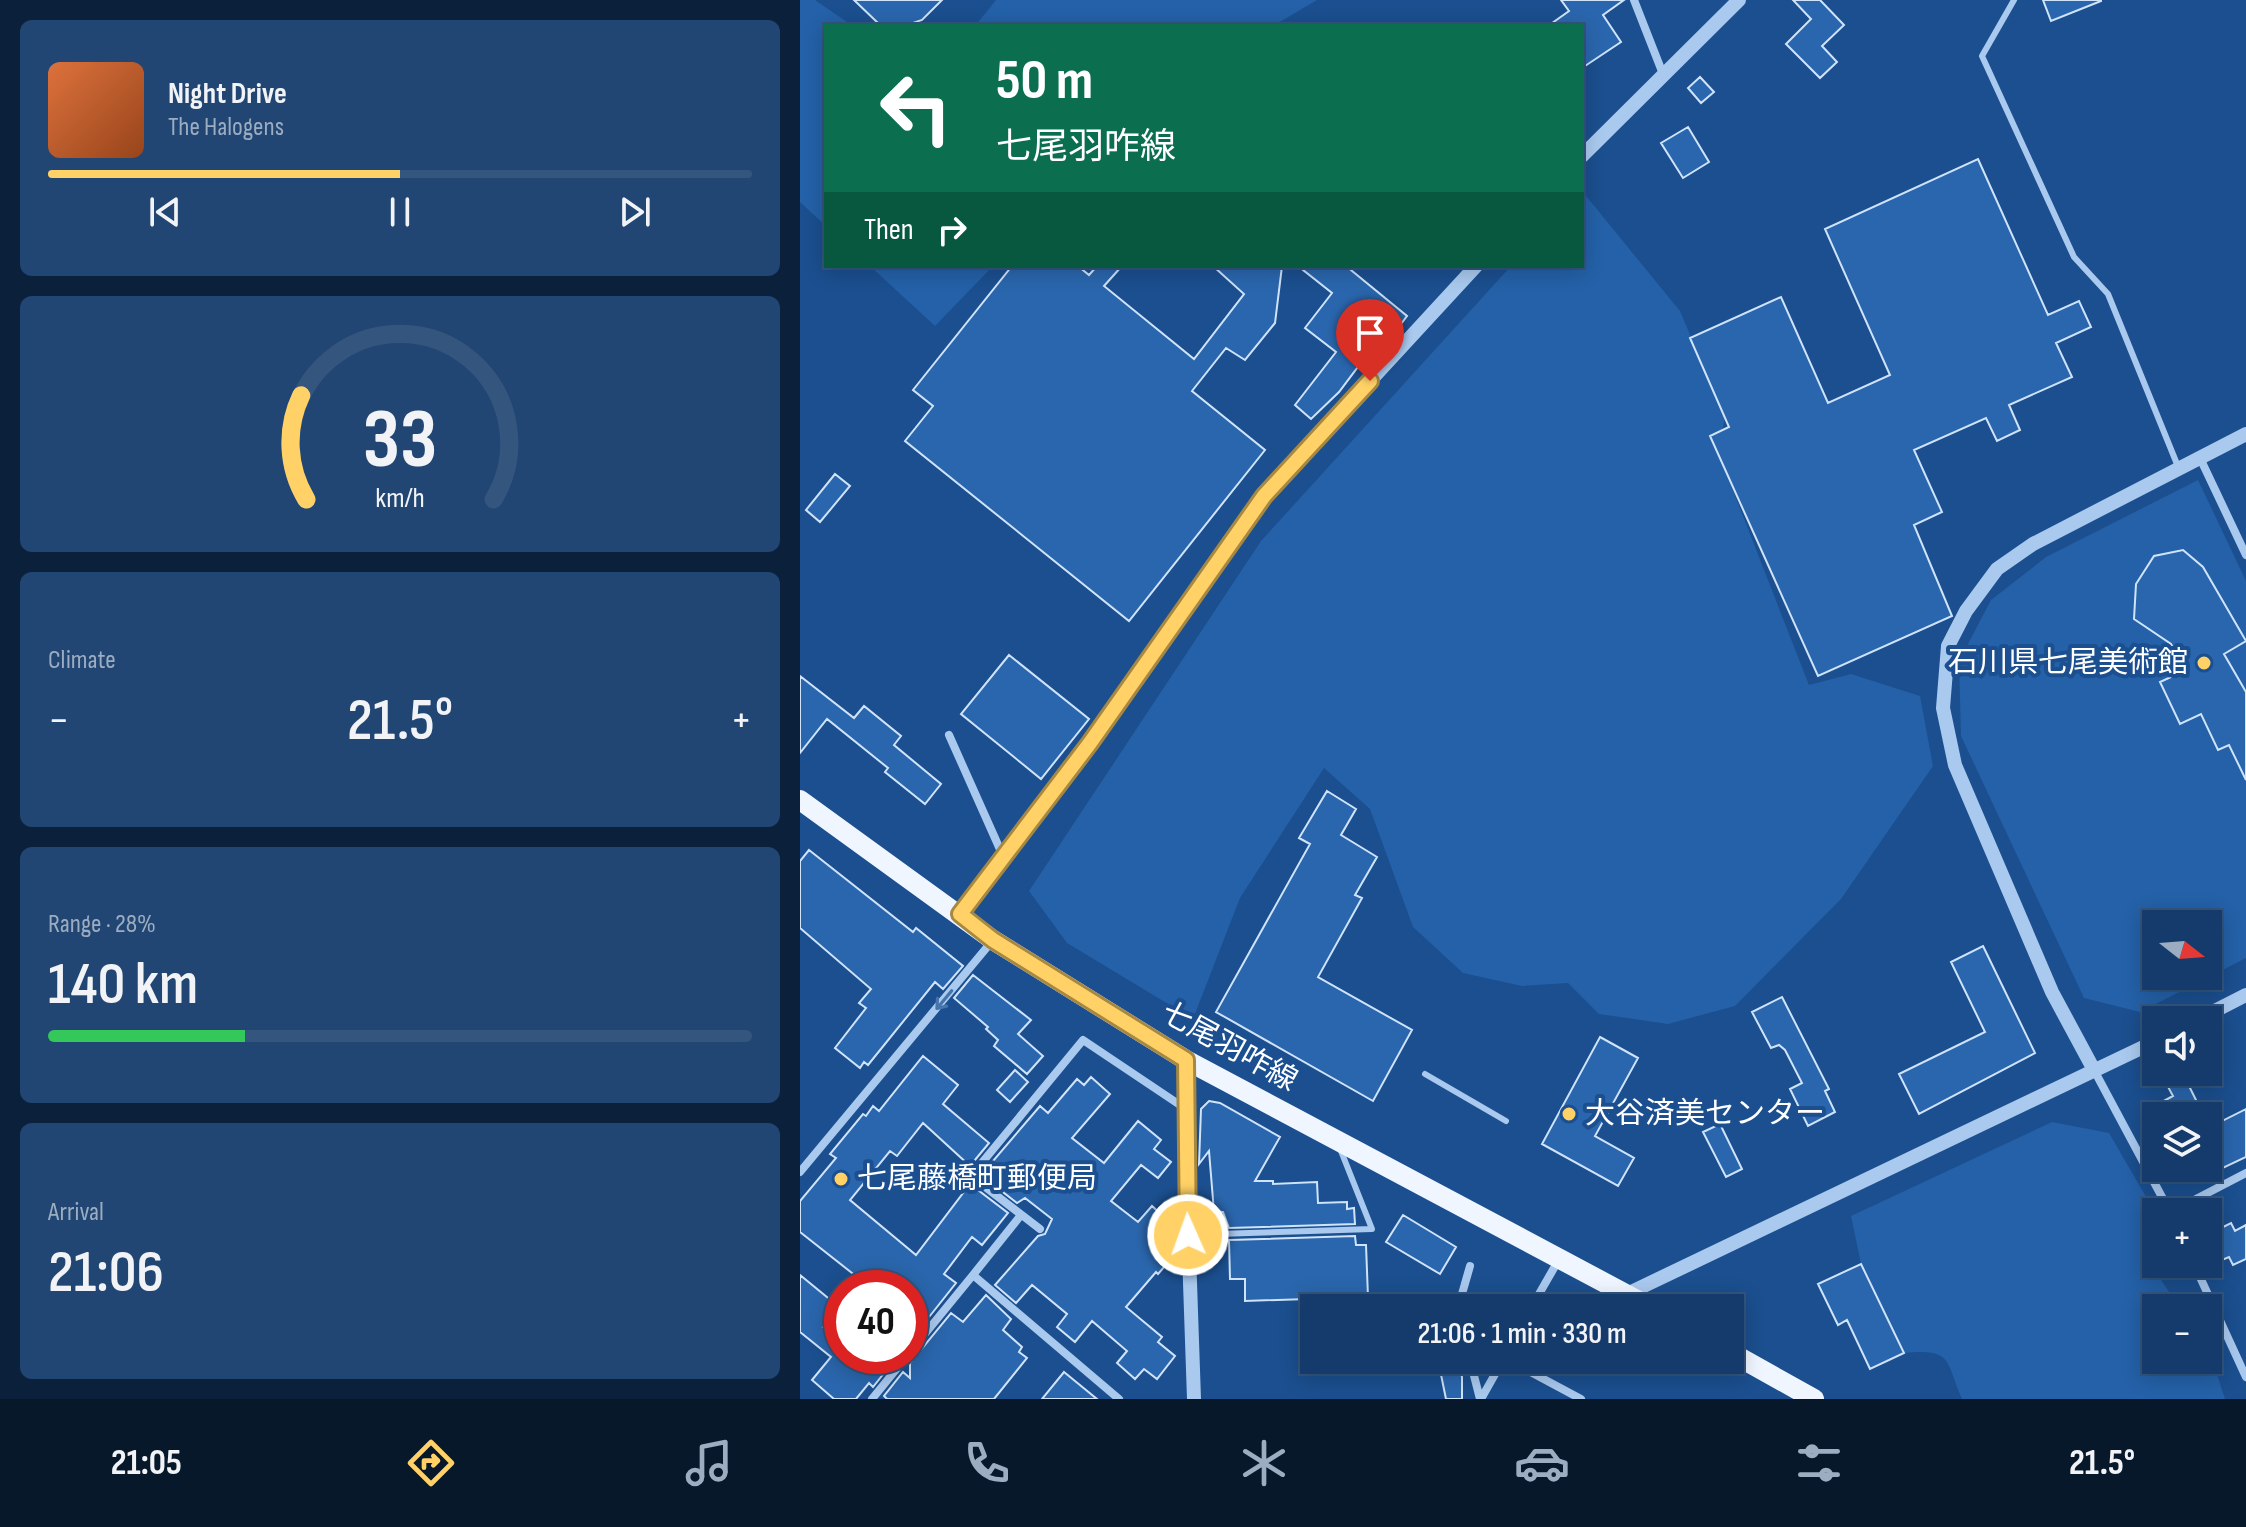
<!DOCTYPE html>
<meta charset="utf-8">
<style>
body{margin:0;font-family:"Sofia Sans Condensed","Noto Sans JP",sans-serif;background:#214673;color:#f1f3f6;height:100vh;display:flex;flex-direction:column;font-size:30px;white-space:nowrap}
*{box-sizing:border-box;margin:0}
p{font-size:26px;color:#9dadc1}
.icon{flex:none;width:44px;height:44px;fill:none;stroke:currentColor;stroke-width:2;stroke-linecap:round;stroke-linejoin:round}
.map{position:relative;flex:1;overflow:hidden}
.panel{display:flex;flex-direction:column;gap:20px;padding:20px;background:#0b203b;width:800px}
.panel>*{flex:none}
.guide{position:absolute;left:24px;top:24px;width:760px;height:244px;border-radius:0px;box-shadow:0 4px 20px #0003,0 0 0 2px #33557e;background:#0b6e4f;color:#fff;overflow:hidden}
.needle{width:52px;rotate:107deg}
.fabs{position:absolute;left:1342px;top:910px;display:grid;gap:16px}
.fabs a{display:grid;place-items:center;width:80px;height:80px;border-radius:0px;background:#143b6b;box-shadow:0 4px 20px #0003,0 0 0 2px #33557e;font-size:40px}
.speed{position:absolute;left:24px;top:1270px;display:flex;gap:16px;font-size:40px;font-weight:700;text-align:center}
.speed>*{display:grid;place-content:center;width:104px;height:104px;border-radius:50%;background:#143b6b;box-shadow:0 4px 20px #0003,0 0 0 2px #33557e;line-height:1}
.speed .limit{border:12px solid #d22;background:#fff;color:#111}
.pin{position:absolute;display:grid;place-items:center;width:68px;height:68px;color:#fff;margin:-82px -34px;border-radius:50% 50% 50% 0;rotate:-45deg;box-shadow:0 0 8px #0007}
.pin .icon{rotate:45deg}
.me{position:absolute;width:88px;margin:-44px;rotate:358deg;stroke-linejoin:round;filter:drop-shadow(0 0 6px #0008)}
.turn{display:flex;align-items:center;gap:28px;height:168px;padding:0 40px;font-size:36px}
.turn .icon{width:104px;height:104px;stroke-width:2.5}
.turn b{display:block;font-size:56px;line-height:68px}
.then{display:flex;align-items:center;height:76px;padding:0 40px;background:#0003;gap:16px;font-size:30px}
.big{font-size:60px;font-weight:600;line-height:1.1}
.panel .tile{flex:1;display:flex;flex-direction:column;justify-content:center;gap:12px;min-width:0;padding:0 28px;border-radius:12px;background:#214673}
.panel .dial{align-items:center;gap:0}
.dial svg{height:208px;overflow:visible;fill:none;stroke:#33557e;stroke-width:7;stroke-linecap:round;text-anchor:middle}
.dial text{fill:#f1f3f6;stroke:none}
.song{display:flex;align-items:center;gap:24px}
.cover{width:96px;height:96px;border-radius:12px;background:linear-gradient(135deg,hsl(20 70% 55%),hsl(20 70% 35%))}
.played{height:8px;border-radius:4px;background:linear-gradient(90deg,#ffd166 50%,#33557e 50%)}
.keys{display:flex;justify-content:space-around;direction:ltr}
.heat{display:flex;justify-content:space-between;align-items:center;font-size:44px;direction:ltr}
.charge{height:12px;border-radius:6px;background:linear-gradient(90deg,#34c759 28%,#33557e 0)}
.trip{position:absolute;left:500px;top:1294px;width:444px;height:80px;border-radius:0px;background:#143b6b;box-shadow:0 4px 20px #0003,0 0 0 2px #33557e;font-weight:600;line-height:80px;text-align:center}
.menu{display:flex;height:128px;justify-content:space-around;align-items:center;background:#08182b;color:#9dadc1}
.menu .icon{width:56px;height:56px}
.menu .selected{color:#ffd166}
.menu b{font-size:36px;color:#f1f3f6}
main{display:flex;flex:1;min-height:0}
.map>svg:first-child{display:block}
.green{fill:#2461a8;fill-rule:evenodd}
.building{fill:#2a66ad;stroke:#cfe3fa;stroke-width:2}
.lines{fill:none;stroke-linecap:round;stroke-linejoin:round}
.service{stroke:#a9c9ee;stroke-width:6}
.minor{stroke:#a9c9ee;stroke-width:8}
.tertiary{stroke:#a9c9ee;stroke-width:14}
.primary{stroke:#f0f6ff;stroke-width:20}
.oneway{stroke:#4674ac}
.route-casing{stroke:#a68842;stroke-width:20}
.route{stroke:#ffd166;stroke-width:14}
.poi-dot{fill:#ffd166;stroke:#1b4f8f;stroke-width:3}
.labels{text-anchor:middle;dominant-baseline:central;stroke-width:8;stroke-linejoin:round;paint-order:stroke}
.poi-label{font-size:30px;fill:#fff;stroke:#1b4f8f;text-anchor:start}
.street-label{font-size:30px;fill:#fff;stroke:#1b4f8f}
</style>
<main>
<section class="panel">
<div class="tile">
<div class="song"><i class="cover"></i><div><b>Night Drive</b><p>The Halogens</p></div></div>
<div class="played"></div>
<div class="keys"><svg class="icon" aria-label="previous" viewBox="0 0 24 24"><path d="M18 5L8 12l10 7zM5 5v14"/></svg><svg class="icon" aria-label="pause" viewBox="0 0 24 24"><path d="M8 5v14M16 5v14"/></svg><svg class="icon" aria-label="next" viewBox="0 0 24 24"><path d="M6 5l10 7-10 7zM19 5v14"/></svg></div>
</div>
<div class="tile dial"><svg viewBox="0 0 100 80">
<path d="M14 69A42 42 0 1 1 86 69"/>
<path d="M14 69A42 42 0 0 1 12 29" stroke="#ffd166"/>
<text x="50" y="56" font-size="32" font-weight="700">33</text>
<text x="50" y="72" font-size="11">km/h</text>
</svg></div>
<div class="tile"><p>Climate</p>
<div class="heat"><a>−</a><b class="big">21.5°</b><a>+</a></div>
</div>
<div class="tile"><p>Range · 28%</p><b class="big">140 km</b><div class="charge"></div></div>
<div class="tile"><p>Arrival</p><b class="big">21:06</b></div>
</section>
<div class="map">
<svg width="1446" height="1399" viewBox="0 0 1446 1399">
<rect width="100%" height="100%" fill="#1b4f8f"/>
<!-- green -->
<path class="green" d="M0,0H15L53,26H26V226L0,202Z
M196,0H517L473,26H175Z
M782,191L880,311L925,417L918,452L1009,685L1051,674L1120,696L1133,766L1041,899L935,1006L868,1024L799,1014L768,983L722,986L663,973L613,927L570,809L524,768L440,898L393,1019L267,943L229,891L461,541L711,266H782Z
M70,266H193L135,326Z
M1398,480L1446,581V958L1340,1012L1284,998L1161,736L1159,661L1191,600L1246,557ZM1356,924H1408V976H1356Z
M1252,1122L1309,1133L1356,1214V1264H1362L1357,1274L1380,1308H1356V1360H1408V1347L1425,1399H1162C1145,1360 1153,1348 1104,1353L1061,1264L1051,1216Z"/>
<!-- building -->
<path class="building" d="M54,0H142L122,20L104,26L79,24Z
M761,0H824L803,15L821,42L782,68V26H748L769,11Z
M993,0H1020L1044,25L1022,46L1037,62L1020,78L986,44L1011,19Z
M1243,0H1301V1L1251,21Z
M900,77L914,92L901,103L888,88Z
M888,127L909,162L883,178L861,143Z
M1178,159L1248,315L1279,301L1291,327L1256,343L1272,377L1209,405L1220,430L1197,441L1186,418L1114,450L1142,512L1114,525L1152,616L1018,676L910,436L929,427L890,338L981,297L1028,403L1090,375L1025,229Z
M212,266H278L289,275L297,266H322L304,286L394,359L444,294L413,266H482L475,323L445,360L426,348L392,391L465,450L329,621L105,441L133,406L113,390Z
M498,266H546L607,316L595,332L588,327L539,392L511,419L495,405L536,352L505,328L532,293Z
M35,474L50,486L20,522L6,510Z
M1383,550L1403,567L1446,641L1424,654L1446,692V780L1429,745L1418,750L1401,714L1380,724L1360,682L1384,671L1371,644L1334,619L1336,584L1354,556Z
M209,655L289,719L241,779L161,714Z
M0,676L54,718L64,706L101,736L94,745L141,784L125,804L85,772L88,768L27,719L0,753Z
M527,791L556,809L541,835L577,857L555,895L562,898L518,977L612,1030L573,1101L416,1012L510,844L499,838Z
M9,850L113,932L116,928L163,966L143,989L135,982L68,1065L64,1062L60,1068L35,1048L66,1008L59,1003L71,989L0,928V861Z
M1183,946L1235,1053L1119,1114L1099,1074L1185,1032L1151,962Z
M173,975L231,1020L218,1034L243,1056L227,1074L194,1046L198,1040L186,1029L188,1027L154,998Z
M982,997L1029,1089L1025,1091L1035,1112L1008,1126L990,1089L1002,1083L985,1050L979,1045L971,1048L952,1012Z
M800,1037L838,1058L795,1136L834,1158L818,1186L742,1144Z
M123,1056L158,1085L143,1104L189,1143L170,1166L123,1123L97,1156L90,1151L50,1200L116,1255L170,1184L208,1213L182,1245L172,1237L144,1274L156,1283L110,1341V1288H71L0,1232V1201L36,1158L30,1154L63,1114L66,1116L73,1106L79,1111Z
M215,1070L228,1082L210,1102L197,1090Z
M1384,1076L1404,1116H1367L1360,1103L1373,1096L1367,1085Z
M291,1077L310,1094L272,1138L304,1163L338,1121L361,1140L354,1149L371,1162L358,1178L341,1165L311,1201L338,1222L352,1206L375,1227L366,1238L373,1243L364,1253L371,1259L358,1274L356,1272L326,1307L362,1337L358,1342L375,1356L357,1379L344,1369L335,1379L317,1363L327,1351L292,1321L275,1342L257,1327L267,1314L232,1285L216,1303L195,1285L238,1236L245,1234L252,1219L225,1198L217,1203L181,1175L240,1106L248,1113L277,1079L284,1085Z
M409,1101L420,1103L480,1137L455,1181H473V1184L517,1182L518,1203L547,1202V1209L554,1208L555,1224L429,1228L423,1212H414L409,1151L399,1164L401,1109Z
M1446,1109V1157L1408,1175V1128Z
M920,1124L942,1169L926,1177L903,1132Z
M603,1215L656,1247L640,1274L586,1242Z
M1431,1223L1435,1231L1446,1225V1259L1433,1265L1429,1257L1422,1260L1409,1234Z
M555,1236L556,1245H566L568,1297L445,1301V1279H430L429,1240Z
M1061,1264L1104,1353L1070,1369L1047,1320L1038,1325L1018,1284Z
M0,1275L39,1307L23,1327L42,1343V1356H83L92,1363L73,1387L69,1383L56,1399H34L12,1380L31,1357L0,1332Z
M186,1295L211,1319L203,1330L222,1347L219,1352L227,1358L194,1399H87L84,1396L103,1372L110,1378V1363L151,1313L163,1322Z
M638,1360H656L662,1377V1399H646Z
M264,1372L297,1399H242Z"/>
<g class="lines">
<!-- service -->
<path class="service" d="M1214,0L1182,56L1274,257L1308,294L1379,469
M625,1074L706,1121
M388,1235L572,1229L541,1151"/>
<!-- minor -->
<path class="minor" d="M834,0L863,74
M1400,458L1446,555
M149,735L203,856
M1294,1070L1370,1212
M0,1172L193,940
M1371,1212L1446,1173
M221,1215L173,1275L319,1399
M240,1229L171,1176L283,1040L383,1107
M1394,1264L1446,1377
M658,1308L670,1266
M731,1308L758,1261
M110,1352L173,1275
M670,1360L680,1399
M708,1360L781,1399
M72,1399L107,1356
M681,1399L703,1360"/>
<!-- tertiary -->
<path class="tertiary" d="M782,156L939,0
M160,914L290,743L464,496L676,266
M1397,1020L1446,995
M386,1060L384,1108L394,1399
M1294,1070L1252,992L1155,765L1143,708L1148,646L1166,611L1197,569L1233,544L1446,434
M827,1294L1356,1041"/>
<!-- primary -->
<path class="primary" d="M0,800L193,940L386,1060L852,1308
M930,1352L1014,1399"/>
</g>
<!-- one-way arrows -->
<defs><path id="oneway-shaft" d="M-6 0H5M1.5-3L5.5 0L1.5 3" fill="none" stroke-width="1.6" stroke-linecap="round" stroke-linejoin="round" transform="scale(2)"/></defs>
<use class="oneway" href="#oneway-shaft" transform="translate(144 1000) rotate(130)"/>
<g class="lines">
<defs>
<path id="route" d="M388,1235L386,1060L193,940L160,914L290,743L464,496L570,381"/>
</defs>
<!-- route casing -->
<use href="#route" class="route-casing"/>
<!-- route -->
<use href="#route" class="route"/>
</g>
<!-- markers -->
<g class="poi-dot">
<circle cx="1404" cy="663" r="8"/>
<circle cx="769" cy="1114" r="8"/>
<circle cx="41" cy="1179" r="8"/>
</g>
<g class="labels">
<!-- poi labels -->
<g class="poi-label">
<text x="1388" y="663" text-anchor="end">石川県七尾美術館</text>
<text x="785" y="1114">大谷済美センター</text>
<text x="57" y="1179">七尾藤橋町郵便局</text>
</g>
<!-- street labels -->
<g class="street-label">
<text transform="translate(429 1047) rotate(29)">七尾羽咋線</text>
</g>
</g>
</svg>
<div class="fabs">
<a><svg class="needle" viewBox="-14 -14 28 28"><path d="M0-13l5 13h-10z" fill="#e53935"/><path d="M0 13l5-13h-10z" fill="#9dadc1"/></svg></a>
<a><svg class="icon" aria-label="sound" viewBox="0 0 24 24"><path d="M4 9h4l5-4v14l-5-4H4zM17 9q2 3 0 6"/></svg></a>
<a><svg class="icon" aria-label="layers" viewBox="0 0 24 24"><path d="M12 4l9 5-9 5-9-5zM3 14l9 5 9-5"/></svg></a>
<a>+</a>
<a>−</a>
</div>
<div class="speed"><div class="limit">40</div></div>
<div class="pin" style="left:570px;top:381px;background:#d93025"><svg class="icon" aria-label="arrive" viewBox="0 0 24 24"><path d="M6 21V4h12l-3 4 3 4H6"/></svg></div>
<svg class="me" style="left:388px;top:1235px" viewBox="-20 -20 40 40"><circle r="17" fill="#ffd166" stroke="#fff" stroke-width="3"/><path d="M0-11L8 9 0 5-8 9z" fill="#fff"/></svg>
<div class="trip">21:06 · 1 min · 330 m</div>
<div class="guide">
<div class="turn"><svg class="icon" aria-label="left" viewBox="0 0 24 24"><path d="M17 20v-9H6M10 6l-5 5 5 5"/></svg><div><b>50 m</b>七尾羽咋線</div></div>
<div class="then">Then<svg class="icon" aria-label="right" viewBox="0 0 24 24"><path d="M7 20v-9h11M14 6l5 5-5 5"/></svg></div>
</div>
</div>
</main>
<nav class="menu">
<b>21:05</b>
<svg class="icon selected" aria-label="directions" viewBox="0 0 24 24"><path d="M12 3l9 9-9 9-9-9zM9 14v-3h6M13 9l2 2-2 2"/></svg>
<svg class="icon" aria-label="music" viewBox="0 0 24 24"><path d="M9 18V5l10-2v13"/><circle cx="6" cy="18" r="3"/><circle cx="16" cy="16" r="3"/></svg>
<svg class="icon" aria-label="phone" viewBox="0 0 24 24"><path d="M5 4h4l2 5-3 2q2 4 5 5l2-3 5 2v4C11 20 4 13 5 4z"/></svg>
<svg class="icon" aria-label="climate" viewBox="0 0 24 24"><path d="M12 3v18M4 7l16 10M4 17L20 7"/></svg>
<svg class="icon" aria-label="car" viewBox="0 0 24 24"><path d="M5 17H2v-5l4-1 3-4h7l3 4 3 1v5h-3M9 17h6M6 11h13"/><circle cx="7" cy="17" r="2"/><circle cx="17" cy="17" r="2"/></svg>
<svg class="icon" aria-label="filters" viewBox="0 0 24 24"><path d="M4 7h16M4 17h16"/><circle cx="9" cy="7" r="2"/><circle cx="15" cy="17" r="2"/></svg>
<b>21.5°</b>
</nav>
